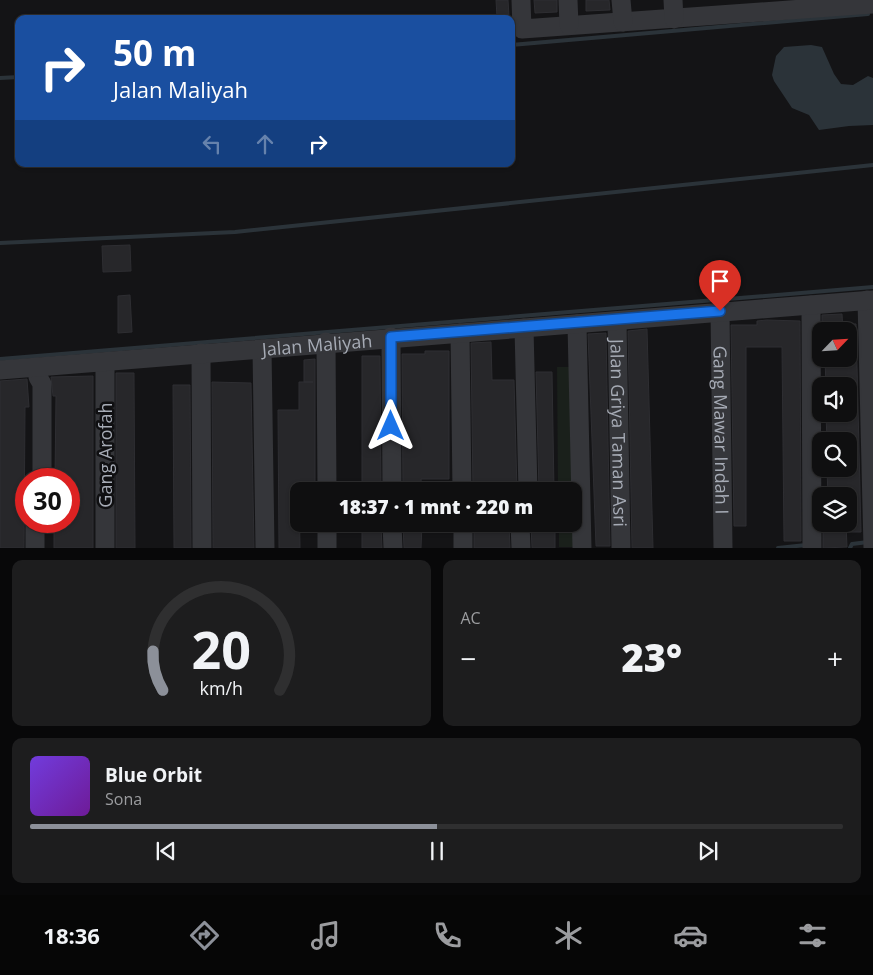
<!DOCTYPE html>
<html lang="id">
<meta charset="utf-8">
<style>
body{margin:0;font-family:"Open Sans",sans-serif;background:#1d1d1e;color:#f1f3f6;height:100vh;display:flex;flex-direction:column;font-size:19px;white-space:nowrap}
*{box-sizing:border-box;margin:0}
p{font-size:16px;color:#9b9c9f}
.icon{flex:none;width:28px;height:28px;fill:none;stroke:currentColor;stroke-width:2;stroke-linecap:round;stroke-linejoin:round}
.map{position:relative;height:548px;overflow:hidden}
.panel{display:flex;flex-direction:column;gap:12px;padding:12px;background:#080809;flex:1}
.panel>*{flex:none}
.banner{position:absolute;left:15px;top:15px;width:500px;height:152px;border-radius:10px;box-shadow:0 1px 4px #0004,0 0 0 1px #2f2f30;background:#1a4fa0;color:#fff;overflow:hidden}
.needle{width:32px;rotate:65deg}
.fabs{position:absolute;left:812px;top:322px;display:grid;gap:10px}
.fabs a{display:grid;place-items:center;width:45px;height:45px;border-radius:10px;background:#0f0f10;box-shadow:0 1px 4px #0004,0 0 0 1px #2f2f30;font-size:25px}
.speed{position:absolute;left:15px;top:468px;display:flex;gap:10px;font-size:25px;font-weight:700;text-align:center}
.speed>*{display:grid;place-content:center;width:65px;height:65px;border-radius:50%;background:#0f0f10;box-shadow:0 1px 4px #0004,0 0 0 1px #2f2f30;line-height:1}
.speed .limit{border:8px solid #d22;background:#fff;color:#111}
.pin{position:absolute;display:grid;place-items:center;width:42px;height:42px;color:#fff;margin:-51px -21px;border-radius:50% 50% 50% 0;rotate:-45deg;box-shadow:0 0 5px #0007}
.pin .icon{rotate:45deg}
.me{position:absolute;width:55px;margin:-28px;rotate:0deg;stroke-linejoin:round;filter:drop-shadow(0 0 4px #0008)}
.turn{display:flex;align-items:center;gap:18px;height:105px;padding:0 15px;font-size:22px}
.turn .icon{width:65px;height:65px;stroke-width:2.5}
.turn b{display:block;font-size:35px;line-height:42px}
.lanes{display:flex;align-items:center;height:48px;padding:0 15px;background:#0003;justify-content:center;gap:25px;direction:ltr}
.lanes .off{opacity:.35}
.big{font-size:38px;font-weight:800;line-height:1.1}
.panel .card{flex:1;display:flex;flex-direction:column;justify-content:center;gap:8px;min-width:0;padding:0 18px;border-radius:10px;background:#1d1d1e}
.panel .dial{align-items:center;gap:0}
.dial svg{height:130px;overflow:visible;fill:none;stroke:#2f2f30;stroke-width:7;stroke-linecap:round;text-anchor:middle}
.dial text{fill:#f1f3f6;stroke:none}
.song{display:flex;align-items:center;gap:15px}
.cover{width:60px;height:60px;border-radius:8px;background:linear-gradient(135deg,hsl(260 70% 55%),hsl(280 70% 35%))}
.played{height:5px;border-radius:2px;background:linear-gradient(90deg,#8c9099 50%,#2f2f30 50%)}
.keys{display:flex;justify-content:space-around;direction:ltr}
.heat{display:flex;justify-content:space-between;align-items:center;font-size:28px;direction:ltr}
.panel .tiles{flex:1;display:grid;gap:12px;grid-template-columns:1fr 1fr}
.card:last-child{grid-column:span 2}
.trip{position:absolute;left:290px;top:482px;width:292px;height:50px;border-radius:10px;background:#0f0f10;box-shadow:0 1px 4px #0004,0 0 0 1px #2f2f30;font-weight:800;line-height:50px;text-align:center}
.menu{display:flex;height:80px;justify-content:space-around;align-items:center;background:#060606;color:#9b9c9f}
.menu .icon{width:35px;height:35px}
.menu .current{color:#8c9099}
.menu b{font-size:22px;color:#f1f3f6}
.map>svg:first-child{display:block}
.green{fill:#1a201b}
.water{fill:#2b3339}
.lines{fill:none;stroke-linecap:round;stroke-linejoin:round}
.stream{stroke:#2b3339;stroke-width:4}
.building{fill:#27272a;stroke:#2e2e32}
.minor{stroke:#35363a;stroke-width:19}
.route-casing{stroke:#114b97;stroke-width:12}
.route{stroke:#1a73e8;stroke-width:9}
.labels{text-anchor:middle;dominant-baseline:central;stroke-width:5;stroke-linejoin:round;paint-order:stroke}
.street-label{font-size:18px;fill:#a6abb5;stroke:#0f0f11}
</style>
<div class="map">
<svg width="873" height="548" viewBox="0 0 873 548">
<rect width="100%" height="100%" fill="#141416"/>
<!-- green -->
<path class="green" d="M557,367H573L578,547H559V524H574V491H558Z"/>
<!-- water -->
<path class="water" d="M811,45L822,47L834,74L841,84L853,85L868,76L873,78V125L849,126L819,130L809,115L792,108L774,81L772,75L776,56L784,47Z"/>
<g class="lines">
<!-- stream -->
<path class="stream" d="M511,45L868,14
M0,78L19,77
M0,243L235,232L873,165
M0,359L873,287
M778,548L806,545
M850,548L852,544L868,542"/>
</g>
<!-- building -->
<path class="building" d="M496,0H508L509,16L497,17Z
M534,0H557V12L535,13Z
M586,0H609L610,10L586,11Z
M130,245L131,271L103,272L102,246Z
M130,295L132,332L118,333V296Z
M842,314L843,331H822V315Z
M767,320L800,321L801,541H784L782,347H746V526H734L731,325H757V321Z
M849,324H856L861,532H849V496H828L827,469H849V441H827L826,414H849V386H826L825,359H849Z
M647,329L653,548H632L628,331Z
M606,333L610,546H596L588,334Z
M491,342L492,380H514L517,491H473L471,343Z
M425,351H449V479H421L422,491H403L402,354H425Z
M362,356H380L381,491H362Z
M315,359V488H300L299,491L300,548H279L278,410H299V382H313H304V360Z
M536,372H552L554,491H539Z
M116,373H134L135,548H116Z
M93,376V548H54V521H69V479H55L56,396H53L51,377Z
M27,379L29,407H25L24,548H0V381Z
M212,382L251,383L254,548H213Z
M173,385H190L191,548H174Z
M362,524H381L382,548H362Z
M403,524H422L421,548H404Z
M474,524H509L510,548H474Z
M531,524H555V548H532Z
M828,524H846L847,547L823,548V528H829Z"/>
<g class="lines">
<!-- minor -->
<g class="minor">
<path d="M521,0L522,29L873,4"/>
<path d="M568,0L569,25"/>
<path d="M621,0L623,22"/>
<path d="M673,0L674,19"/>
<path d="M867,300L873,548"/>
<path d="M811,305L812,548"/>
<path id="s1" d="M720,311L723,548"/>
<path id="s2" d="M617,321L621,548"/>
<path d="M577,324L582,548"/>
<path d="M524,328L528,491"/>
<path d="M460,333L462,491"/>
<path d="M391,337L392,491"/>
<path d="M326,342L327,491"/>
<path d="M262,349L265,548"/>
<path d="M201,353L202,548"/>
<path d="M105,362V548"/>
<path d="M38,367V377L42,384V479"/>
<path id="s3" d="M0,370L873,300"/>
<path d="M327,524V548"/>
<path d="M392,524L393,548"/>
<path d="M463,524V548"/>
<path d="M520,524L521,548"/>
<path d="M35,548V521"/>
</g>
</g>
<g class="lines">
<defs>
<path id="route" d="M391,426V337L720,311"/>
</defs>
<!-- route casing -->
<use href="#route" class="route-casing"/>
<!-- route -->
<use href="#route" class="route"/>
</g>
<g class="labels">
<!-- street labels -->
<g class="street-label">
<text stroke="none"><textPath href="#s3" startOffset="318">Jalan Maliyah</textPath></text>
<text stroke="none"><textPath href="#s1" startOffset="119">Gang Mawar Indah I</textPath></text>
<text stroke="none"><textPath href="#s2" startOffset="112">Jalan Griya Taman Asri</textPath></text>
<text transform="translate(105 455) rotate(-90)">Gang Arofah</text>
</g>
</g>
</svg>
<div class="fabs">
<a><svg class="needle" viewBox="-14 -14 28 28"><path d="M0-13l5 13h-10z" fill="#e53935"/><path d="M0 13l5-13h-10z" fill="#9b9c9f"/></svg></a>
<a><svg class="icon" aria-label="sound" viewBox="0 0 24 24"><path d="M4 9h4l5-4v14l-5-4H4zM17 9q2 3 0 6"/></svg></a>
<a><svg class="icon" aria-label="search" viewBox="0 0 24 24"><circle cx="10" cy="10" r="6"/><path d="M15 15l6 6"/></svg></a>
<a><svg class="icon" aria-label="layers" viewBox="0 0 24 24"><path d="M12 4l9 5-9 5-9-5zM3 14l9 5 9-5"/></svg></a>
</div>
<div class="speed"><div class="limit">30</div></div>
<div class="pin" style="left:720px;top:311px;background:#d93025"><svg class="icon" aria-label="arrive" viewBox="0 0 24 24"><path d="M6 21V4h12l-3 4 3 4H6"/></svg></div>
<svg class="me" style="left:391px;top:426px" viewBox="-20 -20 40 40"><path d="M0-17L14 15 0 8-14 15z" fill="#1a73e8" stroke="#fff" stroke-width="4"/></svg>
<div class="trip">18:37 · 1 mnt · 220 m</div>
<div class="banner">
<div class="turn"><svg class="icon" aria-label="right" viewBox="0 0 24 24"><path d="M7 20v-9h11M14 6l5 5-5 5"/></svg><div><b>50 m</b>Jalan Maliyah</div></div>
<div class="lanes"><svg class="icon off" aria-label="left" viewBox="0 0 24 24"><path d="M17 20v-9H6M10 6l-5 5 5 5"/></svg><svg class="icon off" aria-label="ahead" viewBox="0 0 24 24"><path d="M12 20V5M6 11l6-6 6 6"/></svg><svg class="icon" aria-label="right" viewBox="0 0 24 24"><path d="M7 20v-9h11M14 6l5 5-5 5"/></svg></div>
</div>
</div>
<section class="panel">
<div class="tiles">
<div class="card dial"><svg viewBox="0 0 100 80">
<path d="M14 69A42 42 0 1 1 86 69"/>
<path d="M14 69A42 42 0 0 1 8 45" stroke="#8c9099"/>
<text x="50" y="56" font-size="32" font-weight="700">20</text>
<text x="50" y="72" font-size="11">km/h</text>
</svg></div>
<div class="card"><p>AC</p>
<div class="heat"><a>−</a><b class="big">23°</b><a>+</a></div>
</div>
<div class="card">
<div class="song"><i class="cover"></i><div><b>Blue Orbit</b><p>Sona</p></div></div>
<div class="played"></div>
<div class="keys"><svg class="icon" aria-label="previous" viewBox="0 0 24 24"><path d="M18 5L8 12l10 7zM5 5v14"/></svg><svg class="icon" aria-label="pause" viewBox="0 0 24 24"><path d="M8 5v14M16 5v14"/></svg><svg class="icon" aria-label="next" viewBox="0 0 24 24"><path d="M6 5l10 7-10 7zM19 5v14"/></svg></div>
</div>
</div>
</section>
<nav class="menu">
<b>18:36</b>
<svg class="icon current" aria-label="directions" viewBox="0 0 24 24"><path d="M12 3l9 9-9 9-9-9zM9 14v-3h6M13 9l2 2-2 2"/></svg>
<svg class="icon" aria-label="music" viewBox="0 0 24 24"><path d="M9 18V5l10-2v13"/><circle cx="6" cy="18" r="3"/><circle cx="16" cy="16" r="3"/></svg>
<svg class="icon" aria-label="phone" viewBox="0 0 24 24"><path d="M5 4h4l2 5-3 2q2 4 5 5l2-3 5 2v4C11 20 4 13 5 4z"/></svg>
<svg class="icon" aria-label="climate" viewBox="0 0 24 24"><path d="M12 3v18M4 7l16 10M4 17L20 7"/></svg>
<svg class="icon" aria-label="car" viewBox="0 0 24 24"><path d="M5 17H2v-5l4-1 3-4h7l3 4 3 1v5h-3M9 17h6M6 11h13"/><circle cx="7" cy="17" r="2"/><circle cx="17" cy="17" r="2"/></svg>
<svg class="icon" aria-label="filters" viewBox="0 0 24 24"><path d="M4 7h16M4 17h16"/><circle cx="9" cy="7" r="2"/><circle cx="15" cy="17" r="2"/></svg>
</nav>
